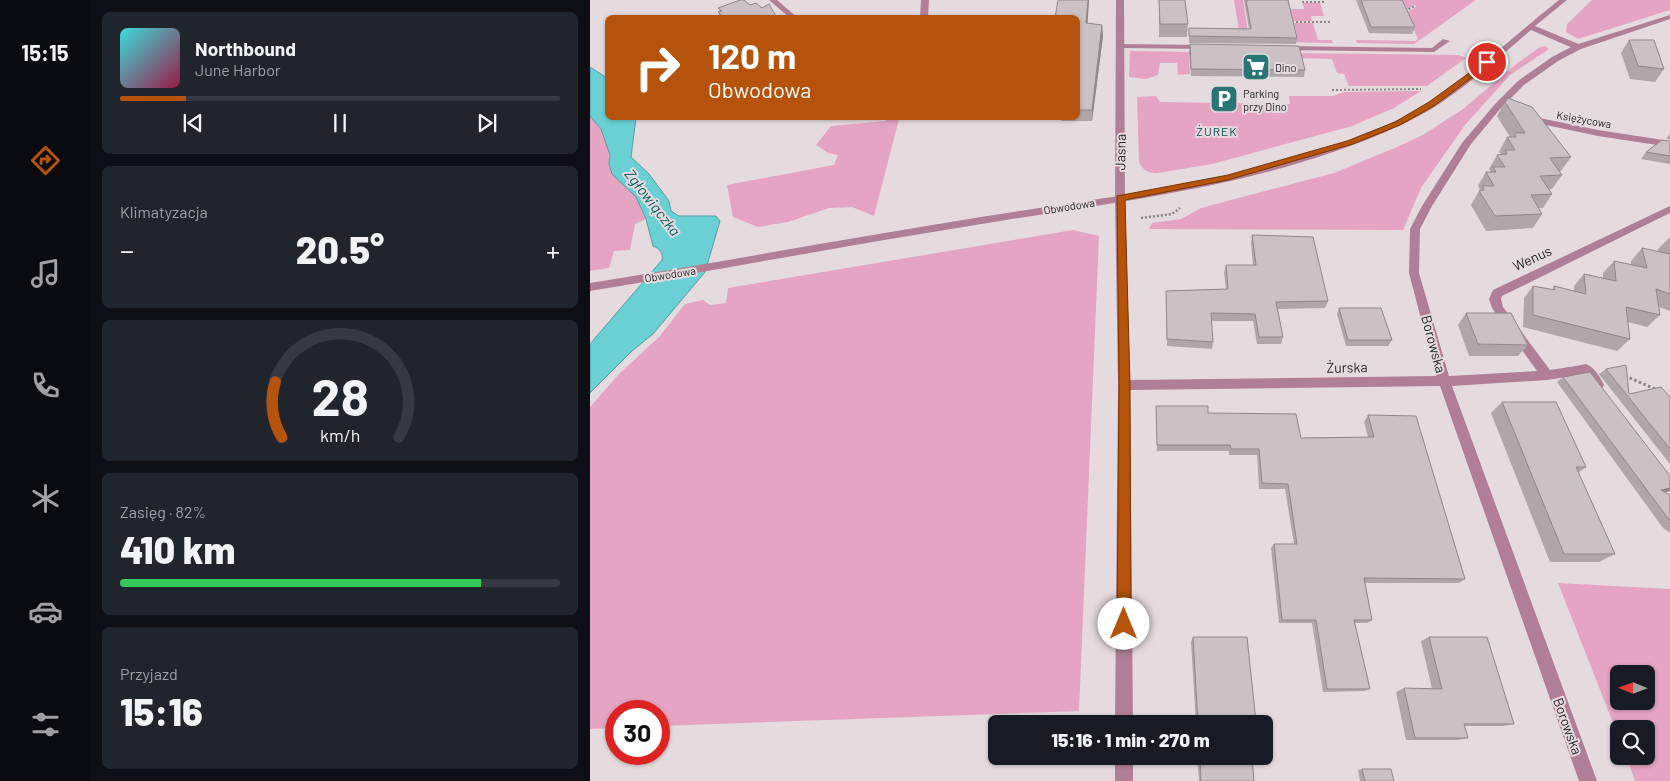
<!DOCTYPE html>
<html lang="pl">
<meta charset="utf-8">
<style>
body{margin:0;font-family:Barlow,sans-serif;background:#20242c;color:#f1f3f6;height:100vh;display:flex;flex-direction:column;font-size:19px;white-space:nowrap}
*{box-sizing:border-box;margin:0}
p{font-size:16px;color:#9ea1a6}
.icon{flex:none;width:28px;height:28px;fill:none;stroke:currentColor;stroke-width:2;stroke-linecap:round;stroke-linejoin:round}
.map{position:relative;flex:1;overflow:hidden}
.side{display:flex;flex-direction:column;gap:12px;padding:12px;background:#0d0f14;width:500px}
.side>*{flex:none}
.banner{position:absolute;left:15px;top:15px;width:475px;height:105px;border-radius:8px;box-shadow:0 1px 4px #0004;background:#b45309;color:#fff;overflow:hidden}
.needle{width:32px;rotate:271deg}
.controls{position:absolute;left:1020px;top:665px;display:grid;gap:10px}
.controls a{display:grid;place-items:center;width:45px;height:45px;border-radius:8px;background:#171b24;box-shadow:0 1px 4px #0004;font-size:25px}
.speed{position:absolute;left:15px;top:700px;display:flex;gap:10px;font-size:25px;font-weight:700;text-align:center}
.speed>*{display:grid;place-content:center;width:65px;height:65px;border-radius:50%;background:#171b24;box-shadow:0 1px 4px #0004;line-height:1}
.speed .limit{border:8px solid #d22;background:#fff;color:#111}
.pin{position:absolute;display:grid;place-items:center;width:42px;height:42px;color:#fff;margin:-21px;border:2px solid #fff;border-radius:50%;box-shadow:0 1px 5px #0007}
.me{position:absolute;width:55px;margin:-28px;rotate:0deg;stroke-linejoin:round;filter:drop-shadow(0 0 4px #0008)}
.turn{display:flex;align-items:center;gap:18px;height:105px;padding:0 20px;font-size:22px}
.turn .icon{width:65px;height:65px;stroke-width:2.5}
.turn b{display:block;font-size:35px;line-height:42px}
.big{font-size:38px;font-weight:800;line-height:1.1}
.side .widget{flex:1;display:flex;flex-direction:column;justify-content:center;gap:8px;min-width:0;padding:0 18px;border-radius:8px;background:#20242c}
.side .dial{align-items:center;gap:0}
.dial svg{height:130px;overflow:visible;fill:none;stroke:#363941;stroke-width:7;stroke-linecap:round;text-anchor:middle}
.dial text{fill:#f1f3f6;stroke:none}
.song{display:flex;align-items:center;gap:15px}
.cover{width:60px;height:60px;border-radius:8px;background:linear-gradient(135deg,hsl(180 70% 55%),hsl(340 70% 35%))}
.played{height:5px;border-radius:2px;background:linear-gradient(90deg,#b45309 15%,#363941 15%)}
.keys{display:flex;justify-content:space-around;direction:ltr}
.heat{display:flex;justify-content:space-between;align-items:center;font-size:28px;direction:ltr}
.charge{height:8px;border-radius:4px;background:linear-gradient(90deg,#34c759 82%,#363941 0)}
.trip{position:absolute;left:398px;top:715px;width:285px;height:50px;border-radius:8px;background:#171b24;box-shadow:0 1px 4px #0004;font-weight:800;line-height:50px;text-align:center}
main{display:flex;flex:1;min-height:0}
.tabs{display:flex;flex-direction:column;width:90px;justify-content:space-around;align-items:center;background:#090b0e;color:#9ea1a6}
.tabs .icon{width:35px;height:35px}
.tabs .on{color:#b45309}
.tabs b{font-size:22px;color:#f1f3f6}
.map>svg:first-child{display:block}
.green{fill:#e5a4c1;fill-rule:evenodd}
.water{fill:#6bd0d4;stroke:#579ca0}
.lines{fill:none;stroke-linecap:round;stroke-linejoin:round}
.path-far2{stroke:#8b8487;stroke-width:2;stroke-dasharray:2 2;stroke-linecap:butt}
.path-far1{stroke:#8b8487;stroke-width:2.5;stroke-dasharray:2 2;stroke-linecap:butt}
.path{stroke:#8b8487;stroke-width:3;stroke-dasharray:2.5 2.5;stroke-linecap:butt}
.service{fill:#b17f95;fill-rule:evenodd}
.minor{fill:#b17f95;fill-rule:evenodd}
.tertiary{fill:#b17f95;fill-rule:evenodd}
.wall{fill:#afa6a9}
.shaded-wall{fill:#8e878a}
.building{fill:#cbc1c5;stroke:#8e878a}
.route{fill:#b45309;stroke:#753606}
.labels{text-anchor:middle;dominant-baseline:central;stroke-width:4;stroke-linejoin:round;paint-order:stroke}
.far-poi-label{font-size:11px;fill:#272425;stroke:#e5dbdf;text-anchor:start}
.far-street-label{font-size:11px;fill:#272425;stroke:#e5dbdf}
.far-neighbourhood-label{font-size:12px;letter-spacing:1px;fill:#0c4c4e;stroke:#e5dbdf}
.street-label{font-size:14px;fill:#272425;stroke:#e5dbdf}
.water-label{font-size:15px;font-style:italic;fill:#005e60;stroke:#e5dbdf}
</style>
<main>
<nav class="tabs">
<b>15:15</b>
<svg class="icon on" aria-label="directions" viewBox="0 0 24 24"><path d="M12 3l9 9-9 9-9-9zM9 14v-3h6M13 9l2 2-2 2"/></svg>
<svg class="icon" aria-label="music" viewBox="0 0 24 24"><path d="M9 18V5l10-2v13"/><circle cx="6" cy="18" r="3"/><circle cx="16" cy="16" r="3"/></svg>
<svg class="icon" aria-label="phone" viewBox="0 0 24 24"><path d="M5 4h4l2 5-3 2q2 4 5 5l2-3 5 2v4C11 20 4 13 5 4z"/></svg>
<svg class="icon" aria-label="climate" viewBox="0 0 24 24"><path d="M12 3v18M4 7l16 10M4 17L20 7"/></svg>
<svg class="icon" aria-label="car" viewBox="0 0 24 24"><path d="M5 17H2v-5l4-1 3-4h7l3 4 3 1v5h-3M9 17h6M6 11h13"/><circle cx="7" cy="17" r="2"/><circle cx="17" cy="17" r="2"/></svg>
<svg class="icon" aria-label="filters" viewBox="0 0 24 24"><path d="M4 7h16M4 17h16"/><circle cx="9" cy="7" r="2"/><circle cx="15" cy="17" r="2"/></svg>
</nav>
<section class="side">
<div class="widget">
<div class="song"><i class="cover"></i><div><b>Northbound</b><p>June Harbor</p></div></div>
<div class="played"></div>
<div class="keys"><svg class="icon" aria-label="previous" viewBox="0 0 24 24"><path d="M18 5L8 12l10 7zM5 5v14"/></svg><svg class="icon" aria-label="pause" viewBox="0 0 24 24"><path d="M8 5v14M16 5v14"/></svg><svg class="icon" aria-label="next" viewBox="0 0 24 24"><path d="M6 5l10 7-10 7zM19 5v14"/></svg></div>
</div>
<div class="widget"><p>Klimatyzacja</p>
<div class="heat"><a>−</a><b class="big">20.5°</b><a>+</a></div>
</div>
<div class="widget dial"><svg viewBox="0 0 100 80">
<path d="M14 69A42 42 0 1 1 86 69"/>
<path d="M14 69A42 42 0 0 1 10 35" stroke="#b45309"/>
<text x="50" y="56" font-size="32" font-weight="700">28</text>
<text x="50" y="72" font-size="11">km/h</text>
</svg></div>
<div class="widget"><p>Zasięg · 82%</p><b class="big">410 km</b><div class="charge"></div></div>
<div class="widget"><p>Przyjazd</p><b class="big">15:16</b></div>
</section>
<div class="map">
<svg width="1080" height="781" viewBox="0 0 1080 781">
<rect width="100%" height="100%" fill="#e5dbdf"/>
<!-- green -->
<path class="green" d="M644,0H653L658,32L651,42Z
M809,0H886L824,44L767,43L766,40L826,41L828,39L816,13L826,7L825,5L815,11Z
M1002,0H1080V10L988,39L976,32L977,24Z
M713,3H730L734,16H721L722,21H703L700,9H714Z
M704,23H723L728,40H742L743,43L675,42L674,34H707Z
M955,46L959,49L920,75L875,125L831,188L813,230L559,229L562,223L591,219L611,208L744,173L800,150L833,135L873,109L929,62L950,47Z
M540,51L869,55L876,58L837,86H759L754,74L747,73L742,59L599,55L600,74L588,75L587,63H570L568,75L556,79L539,77Z
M831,91L804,108L762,126L622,164L568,173C559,173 553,171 549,162L547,97L566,96L570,102L700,104L699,96H743L754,92Z
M0,116C12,128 21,146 19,164L46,197L56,219L45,224L40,250L24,251L19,268L0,271Z
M297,118L309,119L284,216L262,207L239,208L198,222L168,227L143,217L137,185L244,165L248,155L238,153L226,145L241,126L296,121Z
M483,230L509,236L489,711L69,726V711H26V728L0,729V407L29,374L69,337L95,304L113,300L120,305L136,303L138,288Z
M968,583L1080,589V781H1045L1036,756H1056V729H1029V738ZM1029,674H1056V701H1029Z"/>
<!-- water -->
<path class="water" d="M0,67L17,78L18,118H46L41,157L59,174L79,201L81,211L89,216H126L130,221L115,272L63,334L42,351L0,393V344L72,260C73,252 70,249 63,246L56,219L46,197L22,174L19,164L20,155L11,129L0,116Z"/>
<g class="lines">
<!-- path-far2 -->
<path class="path-far2" d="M712,2H736
M815,11L825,6
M702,22H742
M742,90L831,89"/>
<!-- path-far1 -->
<path class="path-far1" d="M551,218L582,214L590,208"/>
<!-- path -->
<path class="path" d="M1035,376L1070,391"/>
<!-- service -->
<path class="service" d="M853,39L860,41L844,52L693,50L689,48L693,46L842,48Z
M528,44L616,45L620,47L616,49L531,48H528Z
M996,364C1004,367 1011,378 1014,385L1012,389H1004L993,374L979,377L975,376L973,372L975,368Z"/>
<!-- minor -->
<path class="minor" d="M179,0H187L208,18H200Z
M331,0H339L338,18H330Z
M526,0H534L535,198L540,380L846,376L819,273L820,229L832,206L872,143L905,104L928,81L962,57L985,45L1080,15V19L991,49L968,61L934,85L911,108L881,144L842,206L830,229L829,273L859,376L947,371L902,308L899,299L903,290L1080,206V213L912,296L911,299L913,307L960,370L979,367L983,368L985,372L983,376L957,380L862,386L1007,781H989L850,386L540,390L543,724H525L528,385L525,198Z
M940,116L1008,130L1080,141V147L1008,136L937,121L936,119Z
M525,756H543V781H525Z"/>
<!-- tertiary -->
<path class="tertiary" d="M969,0H977L945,26L991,45V49H985L941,30C900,65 859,104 809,126C680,185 536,200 398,223C265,244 133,269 0,291V283C133,262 264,237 397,216C533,194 676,181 803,122C866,94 915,42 969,0Z"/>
</g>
<!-- wall -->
<path class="wall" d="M468,0H499L497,23L512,25L513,36L502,121H471V118H488V18Z
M569,0H595L598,24L597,37H569Z
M654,0H698L707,38L706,44L599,43V28L659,29Z
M766,0H812L825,27L822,34L779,33Z
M160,5L172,8L187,18H130L128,12L130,11L128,8Z
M1039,40L1074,69L1065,82L1040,79L1031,53Z
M600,44L715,70L714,77L601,76L599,51Z
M915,102L981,157L971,171H969L972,175L962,189H959L962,194L953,208H949L952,214L943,228L896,231L881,205L889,191L890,190L888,186L896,172H901L899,169L907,155L911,154L909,152L917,137H920L907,116Z
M1080,134V139H1076Z
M1080,141V164L1051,159L1056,152Z
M662,235L738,301L735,308L688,309L693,337L691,344H667L663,321H621L623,342L622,349L577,346L576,291L636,289L634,272L636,265H663L661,243Z
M1080,237V311L1069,307L1070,315L1057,327L1038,322L1040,339L1027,351L933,327L934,298L943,286L962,290L964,286L984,291V286L994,274L1013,278V273L1024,261L1041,265V261L1052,248L1068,252V249Z
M749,308L802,340L798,346H756L747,314Z
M876,313L938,345L928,356H879L868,325Z
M1016,369L1039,394L1080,397V464L1009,374Z
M973,377L1080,476V491L1075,492L1080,495V533L1073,528L967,382Z
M912,402L996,467L988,473L1025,554L1009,562H960L901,413Z
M566,406L618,413L711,438L778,437L774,422L778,415L875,579L869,583H775L782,620L777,623H765L780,689L774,691L733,692L722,623H689L681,548L684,544H704L695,489H669L667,455H639V451H567Z
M603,637L666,722L663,724H606L601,642Z
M839,637L924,724L913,726H875L878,738L868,740H816L806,692L814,688L842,689L831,641Z
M607,756H662L664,781H609Z
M772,769L804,781H770L768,770Z"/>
<!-- shaded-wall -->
<path class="shaded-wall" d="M498,0H499L497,34L496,23Z
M512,25L513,36L502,121V110Z
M1080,488V491L1063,494L1071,490Z"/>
<!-- building -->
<path class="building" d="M150,0H154L160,5L166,3L172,8L179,4L187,18H134L128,12L132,11L128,8Z
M468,0H498L496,23L512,25L502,110H488V18H465Z
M569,0H595L598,24H570Z
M656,0H698L707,38L599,36V28L661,29Z
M771,0H812L825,27H781Z
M1039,40H1064L1074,69L1048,66Z
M600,44L709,46L715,70L601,69Z
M918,98L942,107L981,157L960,158L972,175L950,176L962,194L941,195L952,214L905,216L889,191L894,190L892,186H904L896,172H906L903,167H915L907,155L917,154L915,150H925L917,137H926L924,133H935L915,102Z
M1072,140L1080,141V156L1056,152Z
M662,235L723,237L738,301L686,302L693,337H669L665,314L621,313L623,342L577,339L576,291L638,289L636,265H666Z
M1052,248L1080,254V294L1066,289L1070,315L1036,307L1040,339L943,315V286L965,290L964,286L996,294L994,274L1026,281L1024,261L1057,268Z
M749,308H791L802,340H758Z
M876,313H921L938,345L888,344Z
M1036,365L1039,394L1071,387L1080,397V449L1016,369Z
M1000,372L1080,476V488L1071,490L1080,495V521L973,377Z
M912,402H966L996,467H986L1025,554H974Z
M566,406H618V413L706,414L711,438L784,437L778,415L826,416L875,579L774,578L782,620H764L780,689H737L726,620H692L684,544H707L698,484L672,483L669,449H641L640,445H567Z
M603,637H657L666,722H659V724H608Z
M839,637H897L924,724H874L878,738H825L814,688L852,689Z
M610,756H662L664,781H611Z
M772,769H801L804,781H775Z"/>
<!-- route -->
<path class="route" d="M897,60L900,64L844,106L810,125L763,144L638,180L535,200L540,385L541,624L539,629L534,631L529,629L527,624L529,385L527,196L638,175L757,141L805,122L839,102Z"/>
<!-- icons -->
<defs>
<symbol id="supermarket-square" viewBox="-11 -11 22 22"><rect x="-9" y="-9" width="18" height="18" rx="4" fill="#2a7476" stroke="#e5dbdf"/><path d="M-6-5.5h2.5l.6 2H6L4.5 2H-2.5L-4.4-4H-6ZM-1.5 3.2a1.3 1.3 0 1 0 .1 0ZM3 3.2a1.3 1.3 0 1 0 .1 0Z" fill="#fff"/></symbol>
<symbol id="parking-square" viewBox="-11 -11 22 22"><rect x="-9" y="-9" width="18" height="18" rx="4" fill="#2a7476" stroke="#e5dbdf"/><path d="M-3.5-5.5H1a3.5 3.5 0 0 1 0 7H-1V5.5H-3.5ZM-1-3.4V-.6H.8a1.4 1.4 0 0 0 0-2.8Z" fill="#fff"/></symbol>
</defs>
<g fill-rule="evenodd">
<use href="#supermarket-square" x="650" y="51" width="32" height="32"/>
<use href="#parking-square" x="618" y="83" width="32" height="32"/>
</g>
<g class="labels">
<!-- far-poi labels -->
<g class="far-poi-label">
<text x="685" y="67">Dino</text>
<text x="653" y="93">Parking<tspan x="653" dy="13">przy Dino</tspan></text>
</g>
<!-- far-street labels -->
<g class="far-street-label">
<text transform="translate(994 119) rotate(10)">Księżycowa</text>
<text transform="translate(479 206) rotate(-9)">Obwodowa</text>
<text transform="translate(80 274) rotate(-9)">Obwodowa</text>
</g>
<!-- far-neighbourhood labels -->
<g class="far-neighbourhood-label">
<text x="627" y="131">ŻUREK</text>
</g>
<!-- street labels -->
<g class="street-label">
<text transform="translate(530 152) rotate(-89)">Jasna</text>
<text transform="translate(942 258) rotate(-25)">Wenus</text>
<text transform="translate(844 344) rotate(75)">Borowska</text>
<text transform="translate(757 367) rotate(-1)">Żurska</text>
<text transform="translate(978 726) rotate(70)">Borowska</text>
</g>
<!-- water labels -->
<g class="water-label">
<text transform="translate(63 202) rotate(52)">Zgłowiączka</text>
</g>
</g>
</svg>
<div class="controls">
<a><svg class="needle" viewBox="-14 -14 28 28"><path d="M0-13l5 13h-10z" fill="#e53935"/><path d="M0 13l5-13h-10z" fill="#9ea1a6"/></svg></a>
<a><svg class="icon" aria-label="search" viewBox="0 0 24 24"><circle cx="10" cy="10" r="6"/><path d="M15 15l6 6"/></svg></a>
</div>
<div class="speed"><div class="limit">30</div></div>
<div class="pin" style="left:897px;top:62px;background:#d93025"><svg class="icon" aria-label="arrive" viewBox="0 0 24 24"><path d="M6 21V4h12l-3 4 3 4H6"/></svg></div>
<svg class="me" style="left:534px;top:624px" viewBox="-20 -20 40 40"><circle r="19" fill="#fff"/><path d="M0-13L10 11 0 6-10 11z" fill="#b45309"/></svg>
<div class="trip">15:16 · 1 min · 270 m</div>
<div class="banner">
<div class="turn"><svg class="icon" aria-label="right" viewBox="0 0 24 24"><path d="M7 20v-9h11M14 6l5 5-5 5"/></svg><div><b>120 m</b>Obwodowa</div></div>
</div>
</div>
</main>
